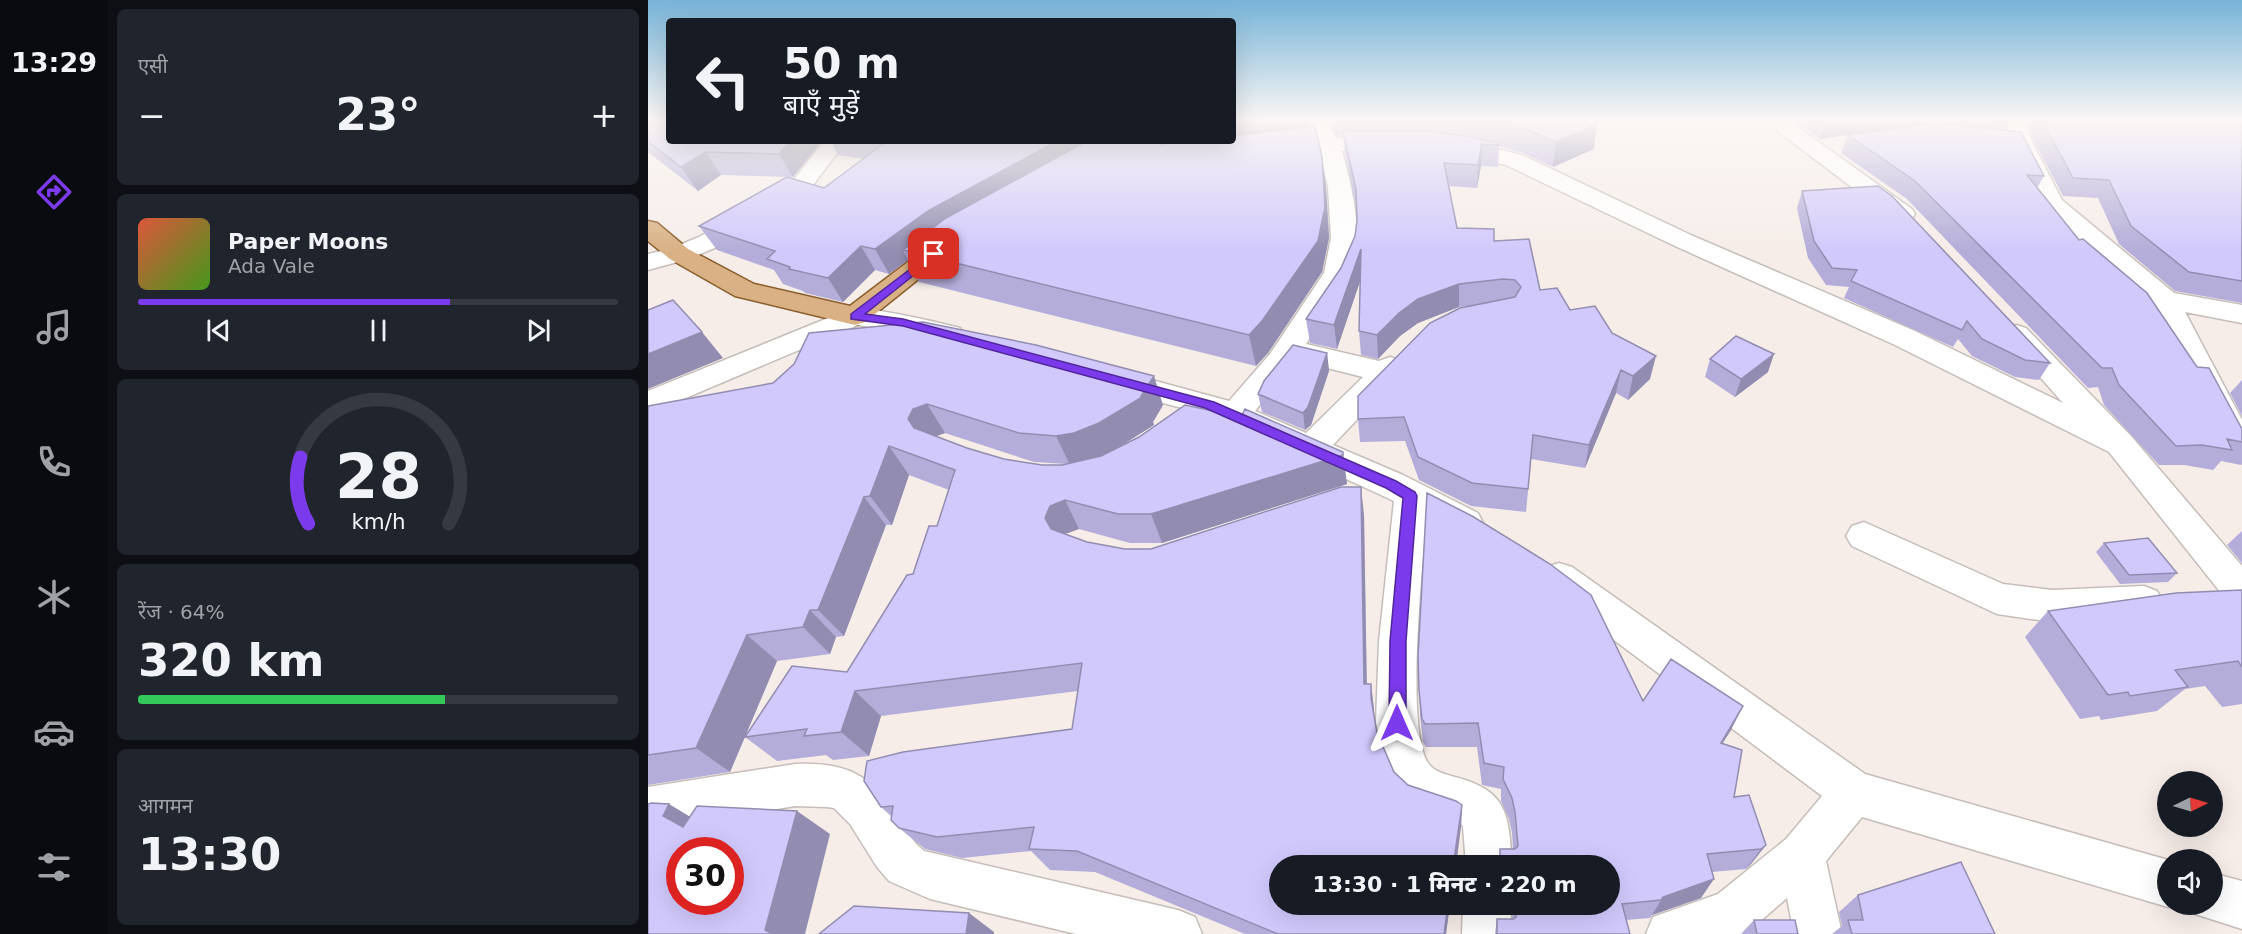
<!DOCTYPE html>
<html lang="hi">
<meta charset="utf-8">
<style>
body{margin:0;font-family:"DejaVu Sans","Noto Sans Devanagari",sans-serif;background:#20242c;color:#f1f3f6;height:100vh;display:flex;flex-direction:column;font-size:22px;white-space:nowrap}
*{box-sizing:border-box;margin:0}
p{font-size:20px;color:#9ea1a6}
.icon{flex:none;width:33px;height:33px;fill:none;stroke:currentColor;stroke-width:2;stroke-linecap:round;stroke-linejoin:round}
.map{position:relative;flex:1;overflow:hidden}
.panel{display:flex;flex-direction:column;gap:9px;padding:9px;background:#0d0f14;width:540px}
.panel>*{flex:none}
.hud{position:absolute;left:18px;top:18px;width:570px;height:126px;border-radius:6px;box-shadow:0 6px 24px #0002;background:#171b24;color:#f1f3f6;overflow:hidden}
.needle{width:39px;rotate:85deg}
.tools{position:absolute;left:1509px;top:771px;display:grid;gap:12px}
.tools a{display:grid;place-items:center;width:66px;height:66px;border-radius:50%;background:#171b24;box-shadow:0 6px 24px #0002;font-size:30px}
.speed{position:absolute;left:18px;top:837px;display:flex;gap:12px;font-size:30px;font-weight:700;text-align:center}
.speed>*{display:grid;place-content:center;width:78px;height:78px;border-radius:50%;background:#171b24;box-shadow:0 6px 24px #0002;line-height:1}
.speed .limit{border:9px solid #d22;background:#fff;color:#111}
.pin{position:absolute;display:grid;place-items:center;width:51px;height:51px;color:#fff;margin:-26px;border-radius:12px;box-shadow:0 3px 9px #0006}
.me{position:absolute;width:66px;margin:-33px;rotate:0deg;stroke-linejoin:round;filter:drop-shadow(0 0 4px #0008)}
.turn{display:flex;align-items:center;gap:21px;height:126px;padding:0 18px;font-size:27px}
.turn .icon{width:78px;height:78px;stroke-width:2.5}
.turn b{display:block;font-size:42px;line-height:51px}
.big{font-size:45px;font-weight:800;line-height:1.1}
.panel .card{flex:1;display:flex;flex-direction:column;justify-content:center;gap:9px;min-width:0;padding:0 21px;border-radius:9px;background:#20242c}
.panel .dial{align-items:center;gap:0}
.dial svg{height:156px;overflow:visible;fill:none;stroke:#363941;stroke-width:7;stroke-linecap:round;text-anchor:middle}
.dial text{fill:#f1f3f6;stroke:none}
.song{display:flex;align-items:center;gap:18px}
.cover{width:72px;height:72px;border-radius:9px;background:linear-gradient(135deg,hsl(10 70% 55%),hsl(100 70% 35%))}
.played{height:6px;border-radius:3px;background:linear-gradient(90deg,#7c3aed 65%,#363941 65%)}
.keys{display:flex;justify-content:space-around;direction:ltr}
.heat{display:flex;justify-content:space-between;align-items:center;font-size:33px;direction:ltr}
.charge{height:9px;border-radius:4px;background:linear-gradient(90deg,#34c759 64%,#363941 0)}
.trip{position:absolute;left:621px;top:855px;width:351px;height:60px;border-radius:30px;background:#171b24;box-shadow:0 6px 24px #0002;font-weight:800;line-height:60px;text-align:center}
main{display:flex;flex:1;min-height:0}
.tab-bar{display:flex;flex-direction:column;width:108px;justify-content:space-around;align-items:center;background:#090b0e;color:#9ea1a6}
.tab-bar .icon{width:42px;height:42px}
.tab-bar .active{color:#7c3aed}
.tab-bar b{font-size:27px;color:#f1f3f6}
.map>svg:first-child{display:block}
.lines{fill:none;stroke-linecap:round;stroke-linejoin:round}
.minor-casing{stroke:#c6bdb9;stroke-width:3}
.major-casing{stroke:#8a5e2d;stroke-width:3}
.minor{fill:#fff;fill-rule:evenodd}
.major{fill:#d9b184;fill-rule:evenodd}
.wall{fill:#b4add9;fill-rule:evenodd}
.shaded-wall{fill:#928db0}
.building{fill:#d1c9fc;stroke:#928db0;stroke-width:1.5;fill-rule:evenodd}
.route{fill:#7c3aed;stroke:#51269a;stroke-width:1.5}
</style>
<main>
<nav class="tab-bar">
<b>13:29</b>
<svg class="icon active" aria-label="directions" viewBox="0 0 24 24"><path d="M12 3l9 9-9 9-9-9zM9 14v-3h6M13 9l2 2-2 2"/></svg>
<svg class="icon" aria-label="music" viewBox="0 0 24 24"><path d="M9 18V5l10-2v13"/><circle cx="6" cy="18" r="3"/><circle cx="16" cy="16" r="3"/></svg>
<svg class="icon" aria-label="phone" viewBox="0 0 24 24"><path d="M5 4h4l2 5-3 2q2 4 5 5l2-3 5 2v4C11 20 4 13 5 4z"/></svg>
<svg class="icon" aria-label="climate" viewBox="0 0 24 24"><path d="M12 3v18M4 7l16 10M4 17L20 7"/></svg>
<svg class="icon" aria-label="car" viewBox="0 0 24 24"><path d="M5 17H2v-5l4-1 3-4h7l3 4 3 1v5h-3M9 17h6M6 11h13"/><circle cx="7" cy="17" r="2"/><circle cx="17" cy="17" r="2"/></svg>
<svg class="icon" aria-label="filters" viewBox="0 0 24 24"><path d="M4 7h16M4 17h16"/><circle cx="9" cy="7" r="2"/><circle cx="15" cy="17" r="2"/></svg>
</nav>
<section class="panel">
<div class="card"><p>एसी</p>
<div class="heat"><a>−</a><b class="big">23°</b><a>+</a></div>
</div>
<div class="card">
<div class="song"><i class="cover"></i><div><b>Paper Moons</b><p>Ada Vale</p></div></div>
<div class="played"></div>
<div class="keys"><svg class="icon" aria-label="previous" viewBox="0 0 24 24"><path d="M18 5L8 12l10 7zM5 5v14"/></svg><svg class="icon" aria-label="pause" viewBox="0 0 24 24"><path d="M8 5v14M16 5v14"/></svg><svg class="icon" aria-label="next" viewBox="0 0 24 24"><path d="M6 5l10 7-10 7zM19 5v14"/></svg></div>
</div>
<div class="card dial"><svg viewBox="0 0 100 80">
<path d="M14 69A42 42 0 1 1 86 69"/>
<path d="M14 69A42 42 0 0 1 10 35" stroke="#7c3aed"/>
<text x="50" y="56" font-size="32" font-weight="700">28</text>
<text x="50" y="72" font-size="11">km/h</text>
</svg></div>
<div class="card"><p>रेंज · 64%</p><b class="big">320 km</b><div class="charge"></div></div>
<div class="card"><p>आगमन</p><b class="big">13:30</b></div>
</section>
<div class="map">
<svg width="1594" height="934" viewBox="0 0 1594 934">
<rect width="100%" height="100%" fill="#f6ede9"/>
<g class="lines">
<defs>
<path id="minor" d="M657,120H678L688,138L741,136L749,138L752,143L749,148L694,151C704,188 717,236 702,273C693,295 671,323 658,344L731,361L742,357L752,360L757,367L752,374L685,445L755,475L830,513L835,523L830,533L818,537L778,518C775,566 757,727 780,763C786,772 797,774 807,777C861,791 861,816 864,866H818L815,826L809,821L763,806L750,794L734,756L728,723L731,641L746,501L576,423L552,413L456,387L452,380L456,373L467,370L581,401L622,354L676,273L683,238L680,187L672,153L628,158L620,156L617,151L620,146L667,140ZM647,360L715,377L658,433L607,411Z
M1115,120H1140L1264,209L1267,214L1264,219L1255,221L1246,219Z
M1356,120H1378L1384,142L1414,200L1526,293L1594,305V323L1537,312L1594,420V463L1583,459L1578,451L1505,304L1395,209L1362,142Z
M807,139L874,155L1045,236L1267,331L1415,403L1354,334L1358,328L1368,325L1378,328L1483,436L1594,566V608L1581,603L1461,452L1247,345L1027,246L858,165L799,151L796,146L799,141Z
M176,141H198L160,192L128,214L69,247L40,259L0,270V254L22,249L51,237L110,204L144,182Z
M207,307C243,312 277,319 312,328L316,335L312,342L302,344L255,332L210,325L0,414V391Z
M1216,522L1355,584L1404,590L1496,586L1509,591L1515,602L1509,613L1496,618L1404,622L1349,614L1204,546L1198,536L1204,526Z
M911,563L924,567L1217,774L1520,860V904H1527L1520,907L1214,817L1178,861L1194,934H1146L1139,898L1101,931L1094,934H998L1005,917L1070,894L1138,839L1174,796L898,589L893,578L898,567Z
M147,764C195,762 222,773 248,814C256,827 264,842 276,851L530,910L547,917L554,934H428L282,899L241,881L229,867L202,824L186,808L179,807L147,806L0,831V787Z
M1564,873L1594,881V929L1547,914L1543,904H1564Z
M815,904H863L862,934H814Z"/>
<path id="major" d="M0,221L9,223L40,249L106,284L202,306L290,239L299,236L308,239L312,244L308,249L217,322L207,325L87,296L22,259L0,241Z"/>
</defs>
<!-- minor casing -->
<use href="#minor" class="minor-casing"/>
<!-- major casing -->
<use href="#major" class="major-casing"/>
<!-- minor -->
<use href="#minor" class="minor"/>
<!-- major -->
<use href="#major" class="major"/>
</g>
<!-- wall -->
<path class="wall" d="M0,120L21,141H174L145,177L73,175L50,191L0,152Z
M585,120H661L662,126L674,157L678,187L681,238L674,272L620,353L608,366L271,282L260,260L241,274L227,270L195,302L157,293L155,291L135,284L126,270L69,250L51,226L176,188L215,159L190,155L183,141H431L432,144L497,141H585Z
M680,120H946V149L905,167L875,153L851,146L850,167L833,166L829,188L801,186L809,228L846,241L892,290L922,310L964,333L1002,379L980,400L968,393L937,468L883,459L878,512L823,506L771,480L757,441L712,442L710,419L819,306L811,307L770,323L752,336L730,359L713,355L711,331L712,280L689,349L662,343L658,319L693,268L707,236L709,221L708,206L697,153L695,135L689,136Z
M1145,120H1362L1358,130L1396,176L1389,188L1431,240L1549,367L1594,429V464L1593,465L1573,461L1565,470L1536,465H1511L1456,405L1450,387L1440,388L1259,199L1193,153L1200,135L1287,123H1282L1172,139Z
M1379,120H1594V303L1527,291L1471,244L1450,198L1415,196L1386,141Z
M1154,191L1402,363L1391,380L1367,377L1324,356L1310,339L1305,347L1196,298L1201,287L1178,285L1160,258L1149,208Z
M679,353L681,371L663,425L657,430L614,412L610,394Z
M1062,359L1120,372L1087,397L1057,377Z
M1594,380V416L1582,393Z
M125,383L515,405L505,422L506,425L474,445L699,481V484L514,543H482L431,529L417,534L439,542L477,549H503L716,515L719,684H723L726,710V717L729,733L746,772L760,785L814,805L813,827L632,904H802L798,934H597L447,872L402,870L383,851L314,858L277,849L251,828L243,816L233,807L424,729L430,691L233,716L221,756L185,760L178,755L129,761L97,737L82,772L0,785V406ZM297,433L386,462L418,464L414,465H394L356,459L319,448L288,436ZM261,475L301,490L289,526L265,574L199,672L97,737L129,661L182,654L188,637L196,636L238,525H244Z
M1594,531V563L1579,545Z
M1456,543L1529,573L1520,582L1472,584L1448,552Z
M1594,590V704L1574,707L1557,686L1537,689L1509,711L1453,720L1451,716L1432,719L1377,637L1400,611Z
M770,656L995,701L1083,730L1074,743L1086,797L1118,845L1103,864L1098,869L1064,872L1053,898L1004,915L1002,918L978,920L982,934H847L849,919H864L865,904H962V866H850L852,849H865L864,833L861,819L853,801V789L834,785L829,747H778L775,742L772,715Z
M1210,895L1347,934H1184L1194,926L1191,912Z
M1106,920L1150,934H1093Z"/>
<!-- shaded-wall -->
<path class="shaded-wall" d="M599,120H661L664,138L520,156L516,141H585V122Z
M1180,120H1283L1282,123L1172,139L1177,121Z
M949,124L946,149L905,167L908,142Z
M142,141H174L145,177L131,154Z
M409,141H431L435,154L255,250L260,260L241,274L227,249L280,211Z
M834,144L833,166L829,188L830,165Z
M58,152L73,175L50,191L33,167Z
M674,157L678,187L681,238L674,272L620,353L608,366L601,335Z
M213,246L227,270L195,302L180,278Z
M713,249L715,273L689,349L686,325Z
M811,284V307L770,323L752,336L730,359L729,335L751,313L770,299Z
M54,332L75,358L0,389V354Z
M679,353L681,371L663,425L657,430L655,413Z
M1126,354L1120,372L1087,397L1093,379Z
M1008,356L1002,379L980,400L985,376Z
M973,370L968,393L937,468L941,445Z
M506,376L515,405L505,422L506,425L463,452L438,462L422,465L408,436L493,396Z
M279,404L297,433L283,438L278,448L260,419L265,409Z
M241,446L261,475L244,525L222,496Z
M695,452L699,484L514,543L503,514Z
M713,487L716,515L719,710L716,684Z
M216,497L238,525L196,636L170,610Z
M417,500L431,529L417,534L412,546L397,518L402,506Z
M162,610L188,637L182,654L155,627Z
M99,635L129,661L82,772L48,748Z
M723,684L726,710V723L723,698Z
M207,691L233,716L221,756L193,732Z
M1095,706L1083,730L1061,765L1073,743Z
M21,804L59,827L54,839L15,816Z
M814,805L813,827L808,866H805Z
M149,811L182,834L157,934H125L117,930Z
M1118,845L1103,864L1098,869L1113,849Z
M1066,879L1053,898L1004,915L1002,918L1015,897Z
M800,904H802L798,934H796Z
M321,913L346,932V934H318Z"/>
<!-- building -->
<path class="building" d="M0,120H21V141H142L131,154L58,152L33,167L0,141Z
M585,120H599L585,122Z
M850,120H946L949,124L908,142L876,128Z
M1394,120H1594V281L1541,272L1483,226L1461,180L1425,178Z
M1290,123L1373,132L1396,176L1379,175L1431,240L1435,239L1499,293L1549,367L1561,368L1594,429V442L1579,439L1584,450L1554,445L1528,446L1471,385L1464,368H1454L1267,181L1200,135Z
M667,126L674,157L677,207L670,241L614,321L601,335L255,250L298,218L439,141H493L513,144L540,141H585V136Z
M695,131H776L816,136L851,143V145L834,144L830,165L796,163L809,228L846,229V241L881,239L892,290L909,288L922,310L947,306L964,333L1008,356L985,376L973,370L941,445L885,435L880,489L824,483L770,457L756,417L710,419V396L782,323L812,308L867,297L873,287L867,280L855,279L811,284L770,299L751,313L729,335L711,331L713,249L686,325L658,319L693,268L707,236L709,221L708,189Z
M233,141H409L280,211L227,249L213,246L180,278L141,269L142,267L119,259L127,251L51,226L139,177L176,188L238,142Z
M1230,186L1244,196L1402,363L1377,360L1334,339L1319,321L1314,330L1203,281L1209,270L1184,268L1166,241L1154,191Z
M25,300L54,332L0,354V310Z
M275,322L388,345L506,376L493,396H496L451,423L426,433L408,436L371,433L279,404L265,409L260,419L266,428L319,448L356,459L394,465H414L453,456L491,437L537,405L593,417L597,409L695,452V455L503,514H470L417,500L402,506L397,518L403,529L439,542L477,549H503L693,487H713L716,684H723V698L729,733L746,772L760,785L808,801L814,805L805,866H632V904H800L796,934H630L429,851L381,849L386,827L289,837L251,828L243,820L245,806L233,807L216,781L219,761L255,752L424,729L434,663L207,691L193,732L156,736L159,729L97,737L144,666L199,672L259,575L265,574L281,526H289L307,470L241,446L222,496L216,497L170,610H162L155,627L99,635L48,748L0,755V406L125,383L146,364L161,333Z
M1088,336L1126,354L1093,379L1062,359Z
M645,345L679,353L660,407L655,413L610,394L616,381Z
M779,493L824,516L902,564L943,595L995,701L1023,659L1095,706L1073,743L1094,750L1086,797L1101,795L1118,845L1113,849L1059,854L1066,879L1015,897L1013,900L974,904L982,934H849V919H865L868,917V904H962V866H852V849H867L870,846L867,812L864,798L855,779L856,767L836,763L830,723L777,724L774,719L771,691L770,656Z
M1500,538L1529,573L1481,575L1456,543Z
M1594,590V667L1590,661L1527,670L1540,687L1482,696L1480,692L1460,695L1400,611L1528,593Z
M3,803L21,804L15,816L35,827L49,806L149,811L117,930L125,934H0V804ZM32,850H82V902H32Z
M1313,862L1347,934H1204L1200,920H1215L1210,895Z
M206,906L321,913L318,934H171Z
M1106,920H1147L1150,934H1109Z"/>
<!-- sky -->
<linearGradient id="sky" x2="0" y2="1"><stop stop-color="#77b3d7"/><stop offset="0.48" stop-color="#fbf7f5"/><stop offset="1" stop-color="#fbf7f5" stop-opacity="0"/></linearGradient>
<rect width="1594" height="251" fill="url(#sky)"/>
<!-- route -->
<path class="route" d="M286,251L290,252V256L217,314L255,319L566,402L748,481L767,492L769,496L758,641V723L755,729L749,731L743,729L741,723L742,641L755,498L738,488L557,408L255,326L203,319V314Z"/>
</svg>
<div class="tools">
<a><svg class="needle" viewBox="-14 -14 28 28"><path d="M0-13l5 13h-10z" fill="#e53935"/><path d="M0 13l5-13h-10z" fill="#9ea1a6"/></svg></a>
<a><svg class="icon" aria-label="sound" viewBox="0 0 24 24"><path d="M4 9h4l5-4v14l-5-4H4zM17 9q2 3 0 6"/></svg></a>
</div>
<div class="speed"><div class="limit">30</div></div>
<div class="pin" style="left:286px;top:254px;background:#d93025"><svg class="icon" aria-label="arrive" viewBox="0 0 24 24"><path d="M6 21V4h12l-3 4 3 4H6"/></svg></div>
<svg class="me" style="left:749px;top:723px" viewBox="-20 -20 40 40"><path d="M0-17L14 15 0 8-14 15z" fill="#7c3aed" stroke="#fff" stroke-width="4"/></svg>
<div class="trip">13:30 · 1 मिनट · 220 m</div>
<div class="hud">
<div class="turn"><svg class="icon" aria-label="left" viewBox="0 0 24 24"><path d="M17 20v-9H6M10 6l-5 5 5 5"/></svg><div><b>50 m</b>बाएँ मुड़ें</div></div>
</div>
</div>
</main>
